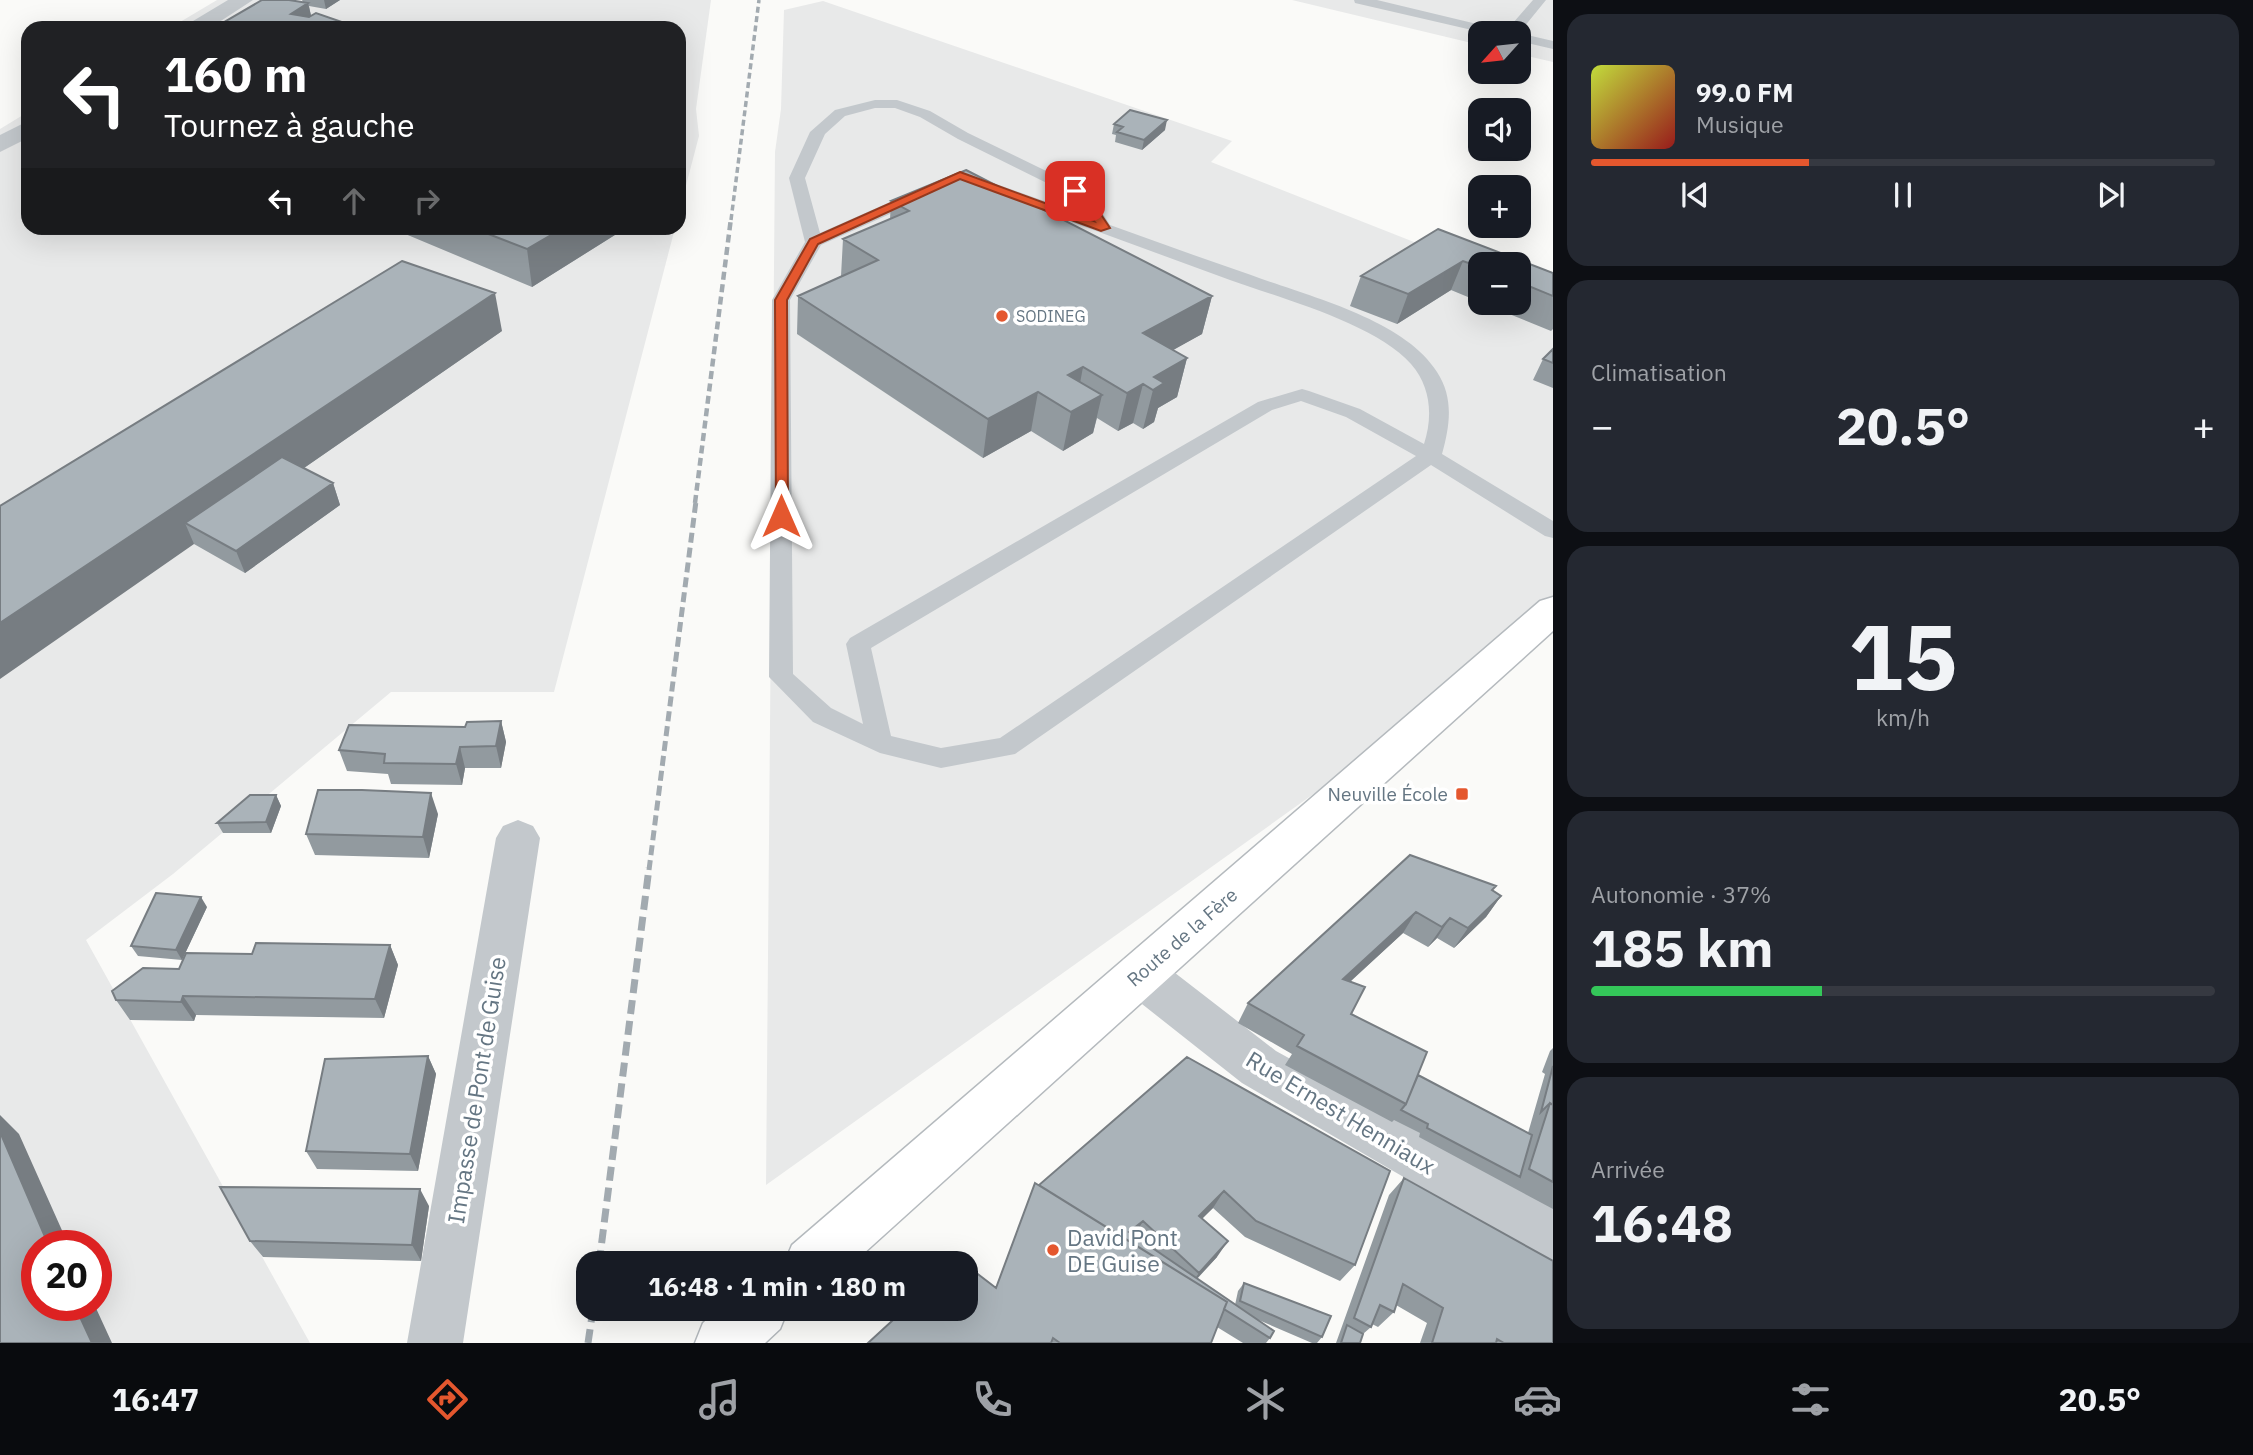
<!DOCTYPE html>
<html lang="fr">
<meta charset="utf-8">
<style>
body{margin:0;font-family:"IBM Plex Sans",sans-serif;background:#242831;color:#f1f3f6;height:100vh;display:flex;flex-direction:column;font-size:26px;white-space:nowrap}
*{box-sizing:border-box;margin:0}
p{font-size:23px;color:#9ea1a6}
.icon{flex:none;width:38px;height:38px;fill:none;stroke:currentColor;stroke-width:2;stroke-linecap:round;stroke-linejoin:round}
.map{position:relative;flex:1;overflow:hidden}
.details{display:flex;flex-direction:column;gap:14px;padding:14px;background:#0d0f14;width:700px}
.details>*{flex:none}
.top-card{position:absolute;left:21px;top:21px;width:665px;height:214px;border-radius:21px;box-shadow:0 7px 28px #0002;background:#202124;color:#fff;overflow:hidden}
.needle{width:46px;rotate:243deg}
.buttons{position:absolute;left:1468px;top:21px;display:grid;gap:14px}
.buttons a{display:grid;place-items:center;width:63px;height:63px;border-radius:14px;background:#171b24;box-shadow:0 7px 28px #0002;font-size:35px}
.speed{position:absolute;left:21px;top:1230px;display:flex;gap:14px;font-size:35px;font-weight:700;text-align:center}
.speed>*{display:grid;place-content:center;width:91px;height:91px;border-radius:50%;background:#171b24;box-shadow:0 7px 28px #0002;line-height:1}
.speed .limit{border:10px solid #d22;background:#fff;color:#111}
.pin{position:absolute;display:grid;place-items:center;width:60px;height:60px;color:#fff;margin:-30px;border-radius:14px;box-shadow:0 4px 10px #0006}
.me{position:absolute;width:77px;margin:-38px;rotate:0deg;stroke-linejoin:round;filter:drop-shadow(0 0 5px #0008)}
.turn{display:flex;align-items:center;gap:24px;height:147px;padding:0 28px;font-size:32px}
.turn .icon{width:91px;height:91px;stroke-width:2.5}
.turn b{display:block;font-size:49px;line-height:60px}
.lanes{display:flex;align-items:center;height:66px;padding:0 28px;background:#0003;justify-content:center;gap:35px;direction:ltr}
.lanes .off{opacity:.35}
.big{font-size:52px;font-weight:700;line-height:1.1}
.details .tile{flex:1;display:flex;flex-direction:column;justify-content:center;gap:10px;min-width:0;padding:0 24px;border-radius:21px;background:#242831}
.details .dial{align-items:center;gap:0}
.dial b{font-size:91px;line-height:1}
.song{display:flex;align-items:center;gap:21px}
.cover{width:84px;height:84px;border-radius:10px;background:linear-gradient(135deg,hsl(70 70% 55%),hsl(0 70% 35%))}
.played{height:7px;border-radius:4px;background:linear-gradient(90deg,#e4572e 35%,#363941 35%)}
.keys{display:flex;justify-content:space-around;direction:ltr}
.heat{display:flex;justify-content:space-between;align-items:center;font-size:38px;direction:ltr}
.charge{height:10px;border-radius:5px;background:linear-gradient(90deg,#34c759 37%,#363941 0)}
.trip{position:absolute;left:576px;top:1251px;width:402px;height:70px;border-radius:21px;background:#171b24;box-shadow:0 7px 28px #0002;font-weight:700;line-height:70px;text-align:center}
.menu{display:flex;height:112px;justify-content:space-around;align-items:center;background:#090b0e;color:#9ea1a6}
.menu .icon{width:49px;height:49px}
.menu .selected{color:#e4572e}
.menu b{font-size:32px;color:#f1f3f6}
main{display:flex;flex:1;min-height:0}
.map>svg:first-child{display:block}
.built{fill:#e8e9e9;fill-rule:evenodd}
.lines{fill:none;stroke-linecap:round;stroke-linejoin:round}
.primary-casing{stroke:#b5babe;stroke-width:3}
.service{fill:#c3c8cc;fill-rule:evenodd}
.minor{fill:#c3c8cc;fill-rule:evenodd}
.primary{fill:#fff;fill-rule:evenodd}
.rail-far3{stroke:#a2aab0;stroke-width:3.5;stroke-dasharray:6 3.5;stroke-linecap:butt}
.rail-far2{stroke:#a2aab0;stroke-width:4.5;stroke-dasharray:8 4.5;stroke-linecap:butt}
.rail-far1{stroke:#a2aab0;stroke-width:5;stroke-dasharray:10 5;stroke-linecap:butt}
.rail{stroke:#a2aab0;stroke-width:7;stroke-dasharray:14 7;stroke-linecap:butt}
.wall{fill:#929a9f}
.shaded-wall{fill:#777d82}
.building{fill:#aab3b9;stroke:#777d82;stroke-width:2}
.route{fill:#e4572e;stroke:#94391e;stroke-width:2}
.poi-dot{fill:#e4572e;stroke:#fff;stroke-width:2.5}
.labels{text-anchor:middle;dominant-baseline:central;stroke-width:7;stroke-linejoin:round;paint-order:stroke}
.far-poi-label{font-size:16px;fill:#657683;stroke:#fff;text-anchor:start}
.poi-label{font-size:19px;fill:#657683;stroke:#fff;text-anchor:end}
.street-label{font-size:19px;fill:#657683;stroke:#fff}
.near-street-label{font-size:23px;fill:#657683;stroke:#fff}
.near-poi-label{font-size:23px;fill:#657683;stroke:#fff;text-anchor:start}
</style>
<main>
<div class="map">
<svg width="1553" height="1343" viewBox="0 0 1553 1343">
<rect width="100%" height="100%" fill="#fafaf8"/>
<!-- built -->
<path class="built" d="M217,0H711L696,109L699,136L679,212V28H170Z
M1292,0H1553V62L1519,54V33H1480V45Z
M823,1L1232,141L1211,162L1480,268V303H1519L1553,298V623L766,1185L775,152L781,109L784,10Z
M28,112V228H675L554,692H391L173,874L86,940L310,1343H0V129ZM37,1246H96V1306H37Z"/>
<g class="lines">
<defs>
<path id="primary" d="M1553,597V631L852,1264H784L792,1245L1540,601Z
M718,1309H788L780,1329L765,1343H695L703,1323Z"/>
</defs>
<!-- primary casing -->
<use href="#primary" class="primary-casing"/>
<!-- service -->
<path class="service" d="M1354,0H1377L1506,31L1533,0H1546L1519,33L1553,41V49L1519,41V33H1485L1355,3Z
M875,100H897L930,111L968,133L1081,188L1096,203L1110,225C1157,242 1204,259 1251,275C1307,296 1404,319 1437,372C1454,398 1450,425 1442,454L1553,521V538L1545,536L1431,465L1015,754L941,768L880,753L813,722L769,677L772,300L805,242L789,178L810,132L835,110ZM875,108H895L920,117L958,139L1069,194L1089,217L960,171L820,233L805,178L825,134L845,116ZM961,182C1050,214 1140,247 1230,280C1280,298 1376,324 1411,364C1431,387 1433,416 1424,444L1360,409L1309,391L1302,389L1258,402L850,638L846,644L863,724L831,708L793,674L790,300L821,245ZM1301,401L1346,417L1416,456L1000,738L941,748L891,736L871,648L1272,410Z"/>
<!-- minor -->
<path class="minor" d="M228,0H253L210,28H185L188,24Z
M28,121V138L0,152V135Z
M518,820L533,826L540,838L463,1343H407L496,838L503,826Z
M1140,953L1157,959L1276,1051L1553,1204V1261L1534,1253L1242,1083L1123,989L1117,974L1123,959Z"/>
<!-- primary -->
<use href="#primary" class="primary"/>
<!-- rail-far3 -->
<path class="rail-far3" d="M731,220L759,0"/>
<!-- rail-far2 -->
<path class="rail-far2" d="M695,503L731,218"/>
<!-- rail-far1 -->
<path class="rail-far1" d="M649,870L696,501"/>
<!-- rail -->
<path class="rail" d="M599,1264L649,868
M588,1343L593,1309"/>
</g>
<!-- wall -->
<path class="wall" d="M302,0H340L326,9L309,6L311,16L359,28H214L303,2Z
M1114,124L1165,130L1142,150L1115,142L1116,135L1112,134Z
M891,201L1212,296L1202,334L1172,350L1187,358L1177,397L1158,408L1154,422L1143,429L1133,423L1118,431L1097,418L1093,433L1063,451L1031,431L983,458L797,334L798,296L841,276L843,239L890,219Z
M391,228H626L532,287Z
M1438,229L1553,273V329L1551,331L1482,303H1519V264H1480V302L1451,290L1397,324L1350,306L1361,276Z
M502,331L304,468L333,483L340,505L245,573L194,544L0,506Z
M1553,349V388L1533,380L1543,359Z
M501,721L506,742L501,768H465L462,785L391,784L388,774L347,771L339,750Z
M276,795L281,806L271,833H223L217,823Z
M438,814L429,858L315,855L306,834Z
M1410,855L1492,891L1501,896L1486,917L1454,948L1437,938L1428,947L1403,933L1350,982L1351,1014L1418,1075L1528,1133L1545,1074L1542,1072L1550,1051L1553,1048V1209L1419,1137L1420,1133L1394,1120L1392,1122L1285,1065L1292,1054L1238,1023L1248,1003Z
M207,907L182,960L138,956L131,946Z
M390,945L398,965L384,1018L196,1015L194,1021L130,1020L116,1000L179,969L252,954Z
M428,1056L436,1074L418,1171L317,1169L306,1151Z
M1187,1057L1355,1265L1340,1281L1245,1237L1213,1208L1202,1218L1217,1257L1197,1279L1235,1305L1238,1291L1244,1283L1322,1337L1317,1343H1312L1254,1318L1270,1338L1266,1343H1243L1217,1327L1211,1343H868L996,1288L1039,1185Z
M1404,1178L1553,1343H1420L1427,1323L1396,1305L1394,1312L1378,1327L1372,1324L1371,1327L1363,1334L1360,1343H1336L1389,1195Z
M429,1206L421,1261L263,1257L250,1241Z"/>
<!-- shaded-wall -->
<path class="shaded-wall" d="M324,0H340L326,9Z
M308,3L314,28L291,14Z
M1167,120L1165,130L1142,150L1144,140Z
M563,228H626L532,287L527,249Z
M1463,261L1451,290L1397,324L1408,294Z
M495,293L502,331L207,535L185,523L194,544L0,679V623Z
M1212,296L1202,334L1134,372L1143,333Z
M1187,358L1177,397L1158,408L1154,422L1143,429L1153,390L1154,377Z
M1083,367L1076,405L1068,375Z
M1143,384L1133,423L1118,431L1127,393Z
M1038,392L1031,431L983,458L988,419Z
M1102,395L1093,433L1063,451L1071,412Z
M333,483L340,505L245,573L236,551Z
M501,721L506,742L501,768L496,746Z
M460,747L465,768L462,785L456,764Z
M431,793L438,814L429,858L423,837Z
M276,795L281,806L271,833L266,822Z
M1501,896L1486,917L1454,948L1468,928Z
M201,897L207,907L182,960L176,950Z
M1416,912L1403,933L1331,999L1343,979Z
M1450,918L1437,938L1428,947L1442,927Z
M390,945L398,965L384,1018L375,999Z
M183,996L196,1015L194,1021L181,1002Z
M428,1056L436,1074L418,1171L410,1154Z
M0,1115L19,1134L69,1246H49L0,1132Z
M420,1189L429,1206L421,1261L412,1245Z
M1224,1191L1213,1208L1189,1232L1199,1216Z
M1143,1221L1134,1237L1129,1232Z
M1228,1241L1217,1257L1188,1288L1199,1273Z
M75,1306H95L112,1343H92Z"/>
<!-- building -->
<path class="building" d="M262,0H289L308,3L291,14L309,17L316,13L359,28H281L282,27L272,26L268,28H214Z
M1130,110L1167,120L1144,140L1117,132L1123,127L1114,124Z
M966,170L1212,296L1143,333L1187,358L1154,377L1164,383L1153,390L1143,384L1127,393L1083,367L1068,375L1102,395L1071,412L1038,392L988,419L798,296L878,260L843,239L909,211L891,201Z
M473,228H563L527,249Z
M1438,229L1553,273V296L1519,282V264H1480V267L1463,261L1408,294L1361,276Z
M402,261L495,293L0,623V506Z
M1553,349V363L1543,359Z
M282,457L333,483L236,551L185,523Z
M501,721L496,746L460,747L456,764L384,763L385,754L339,750L349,725L465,727L467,722Z
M318,790H362L431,793L423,837L306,834Z
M250,795H276L266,822L217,823Z
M1410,855L1496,886L1492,890L1501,896L1468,928L1450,918L1442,927L1416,912L1343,979L1365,987L1351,1014L1427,1052L1406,1104L1297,1046L1304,1035L1248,1003Z
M156,893L201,897L176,950L131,946Z
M256,943L390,945L375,999L183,996L181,1002L116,1000L112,991L143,968L179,969L186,953L252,954Z
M428,1056L410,1154L306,1151L325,1059Z
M1187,1057L1390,1171L1355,1265L1256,1221L1224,1191L1199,1216L1228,1241L1199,1273L1143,1221L1129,1232L1274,1331L1270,1338L1224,1309L1227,1302L1039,1185Z
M1553,1066V1105L1550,1103L1541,1112Z
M1418,1075L1532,1135L1520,1177L1427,1128L1428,1124L1401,1110L1406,1104Z
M1550,1103L1553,1105V1182L1529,1169Z
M0,1132L49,1246H37V1306H75L92,1343H0Z
M1404,1178L1553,1261V1343H1504L1497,1339L1496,1343H1432L1443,1308L1403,1284L1394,1312L1380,1305L1371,1327L1354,1318Z
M1035,1183L1227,1302L1211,1343H1060L1053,1338L1051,1343H868L905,1309H966V1265L996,1288Z
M220,1187L420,1189L412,1245L250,1241Z
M958,1259L963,1264H954Z
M1244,1283L1331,1316L1322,1337L1240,1301Z
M1347,1325L1363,1334L1360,1343H1341Z"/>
<!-- route -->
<path class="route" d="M960,172L1094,221L1070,191L1079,188L1094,204L1110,228L1101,231L960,179L818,244L787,300L788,516L781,520L776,519L775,300L810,239Z"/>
<!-- markers -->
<g class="poi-dot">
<circle cx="1002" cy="316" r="7"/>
<rect x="1455" y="787" width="14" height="14" rx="3.5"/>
<circle cx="1053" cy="1250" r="7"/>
</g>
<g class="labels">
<!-- far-poi labels -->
<g class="far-poi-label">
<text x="1016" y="316">SODINEG</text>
</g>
<!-- poi labels -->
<g class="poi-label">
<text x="1448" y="794">Neuville École</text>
</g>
<!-- street labels -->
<g class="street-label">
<text transform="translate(1182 937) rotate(-41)">Route de la Fère</text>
</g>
<!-- near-street labels -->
<g class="near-street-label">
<text transform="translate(476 1090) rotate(-81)">Impasse de Pont de Guise</text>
<text transform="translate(1341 1112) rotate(31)">Rue Ernest Henniaux</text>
</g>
<!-- near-poi labels -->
<g class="near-poi-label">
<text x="1067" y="1237">David Pont<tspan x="1067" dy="26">DE Guise</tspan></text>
</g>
</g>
</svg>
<div class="buttons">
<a><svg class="needle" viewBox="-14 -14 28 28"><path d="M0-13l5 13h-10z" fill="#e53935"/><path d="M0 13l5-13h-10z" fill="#9ea1a6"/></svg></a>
<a><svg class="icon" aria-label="sound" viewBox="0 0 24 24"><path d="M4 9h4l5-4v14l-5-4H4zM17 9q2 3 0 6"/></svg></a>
<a>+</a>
<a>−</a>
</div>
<div class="speed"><div class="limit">20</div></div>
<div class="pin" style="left:1075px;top:191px;background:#d93025"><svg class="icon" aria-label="arrive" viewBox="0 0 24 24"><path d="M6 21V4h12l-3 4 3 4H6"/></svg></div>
<svg class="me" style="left:781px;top:516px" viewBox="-20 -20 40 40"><path d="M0-17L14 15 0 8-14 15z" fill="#e4572e" stroke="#fff" stroke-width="4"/></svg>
<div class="trip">16:48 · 1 min · 180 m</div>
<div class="top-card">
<div class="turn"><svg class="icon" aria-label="left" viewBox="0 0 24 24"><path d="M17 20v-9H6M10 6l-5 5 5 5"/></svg><div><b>160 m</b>Tournez à gauche</div></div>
<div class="lanes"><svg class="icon" aria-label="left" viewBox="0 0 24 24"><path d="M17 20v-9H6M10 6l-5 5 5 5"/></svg><svg class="icon off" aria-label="ahead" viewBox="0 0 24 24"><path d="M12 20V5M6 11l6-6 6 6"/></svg><svg class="icon off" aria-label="right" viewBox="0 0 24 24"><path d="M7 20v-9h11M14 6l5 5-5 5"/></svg></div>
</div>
</div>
<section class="details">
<div class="tile">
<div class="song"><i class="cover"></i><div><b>99.0 FM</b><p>Musique</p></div></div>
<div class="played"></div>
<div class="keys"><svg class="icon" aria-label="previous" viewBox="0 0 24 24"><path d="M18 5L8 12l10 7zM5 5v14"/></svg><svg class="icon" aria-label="pause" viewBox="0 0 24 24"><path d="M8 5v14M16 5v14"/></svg><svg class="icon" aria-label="next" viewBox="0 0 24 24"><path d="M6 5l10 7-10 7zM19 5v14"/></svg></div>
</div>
<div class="tile"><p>Climatisation</p>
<div class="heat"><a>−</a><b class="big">20.5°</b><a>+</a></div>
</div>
<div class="tile dial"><b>15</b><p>km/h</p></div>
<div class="tile"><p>Autonomie · 37%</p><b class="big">185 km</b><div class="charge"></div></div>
<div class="tile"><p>Arrivée</p><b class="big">16:48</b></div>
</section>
</main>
<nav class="menu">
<b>16:47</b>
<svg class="icon selected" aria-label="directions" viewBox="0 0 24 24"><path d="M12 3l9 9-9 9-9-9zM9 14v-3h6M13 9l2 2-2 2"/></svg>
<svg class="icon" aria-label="music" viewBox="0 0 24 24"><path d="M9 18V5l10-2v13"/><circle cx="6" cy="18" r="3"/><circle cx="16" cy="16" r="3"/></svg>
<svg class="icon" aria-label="phone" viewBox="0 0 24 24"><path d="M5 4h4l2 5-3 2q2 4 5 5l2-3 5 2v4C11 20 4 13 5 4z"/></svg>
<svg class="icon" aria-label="climate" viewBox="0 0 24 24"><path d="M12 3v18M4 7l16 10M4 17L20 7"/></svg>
<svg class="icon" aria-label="car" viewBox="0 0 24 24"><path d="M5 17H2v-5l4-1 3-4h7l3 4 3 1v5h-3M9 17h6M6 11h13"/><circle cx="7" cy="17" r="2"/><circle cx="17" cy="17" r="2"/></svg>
<svg class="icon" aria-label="filters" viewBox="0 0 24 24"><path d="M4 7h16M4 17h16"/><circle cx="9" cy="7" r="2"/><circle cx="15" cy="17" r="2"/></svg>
<b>20.5°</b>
</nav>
